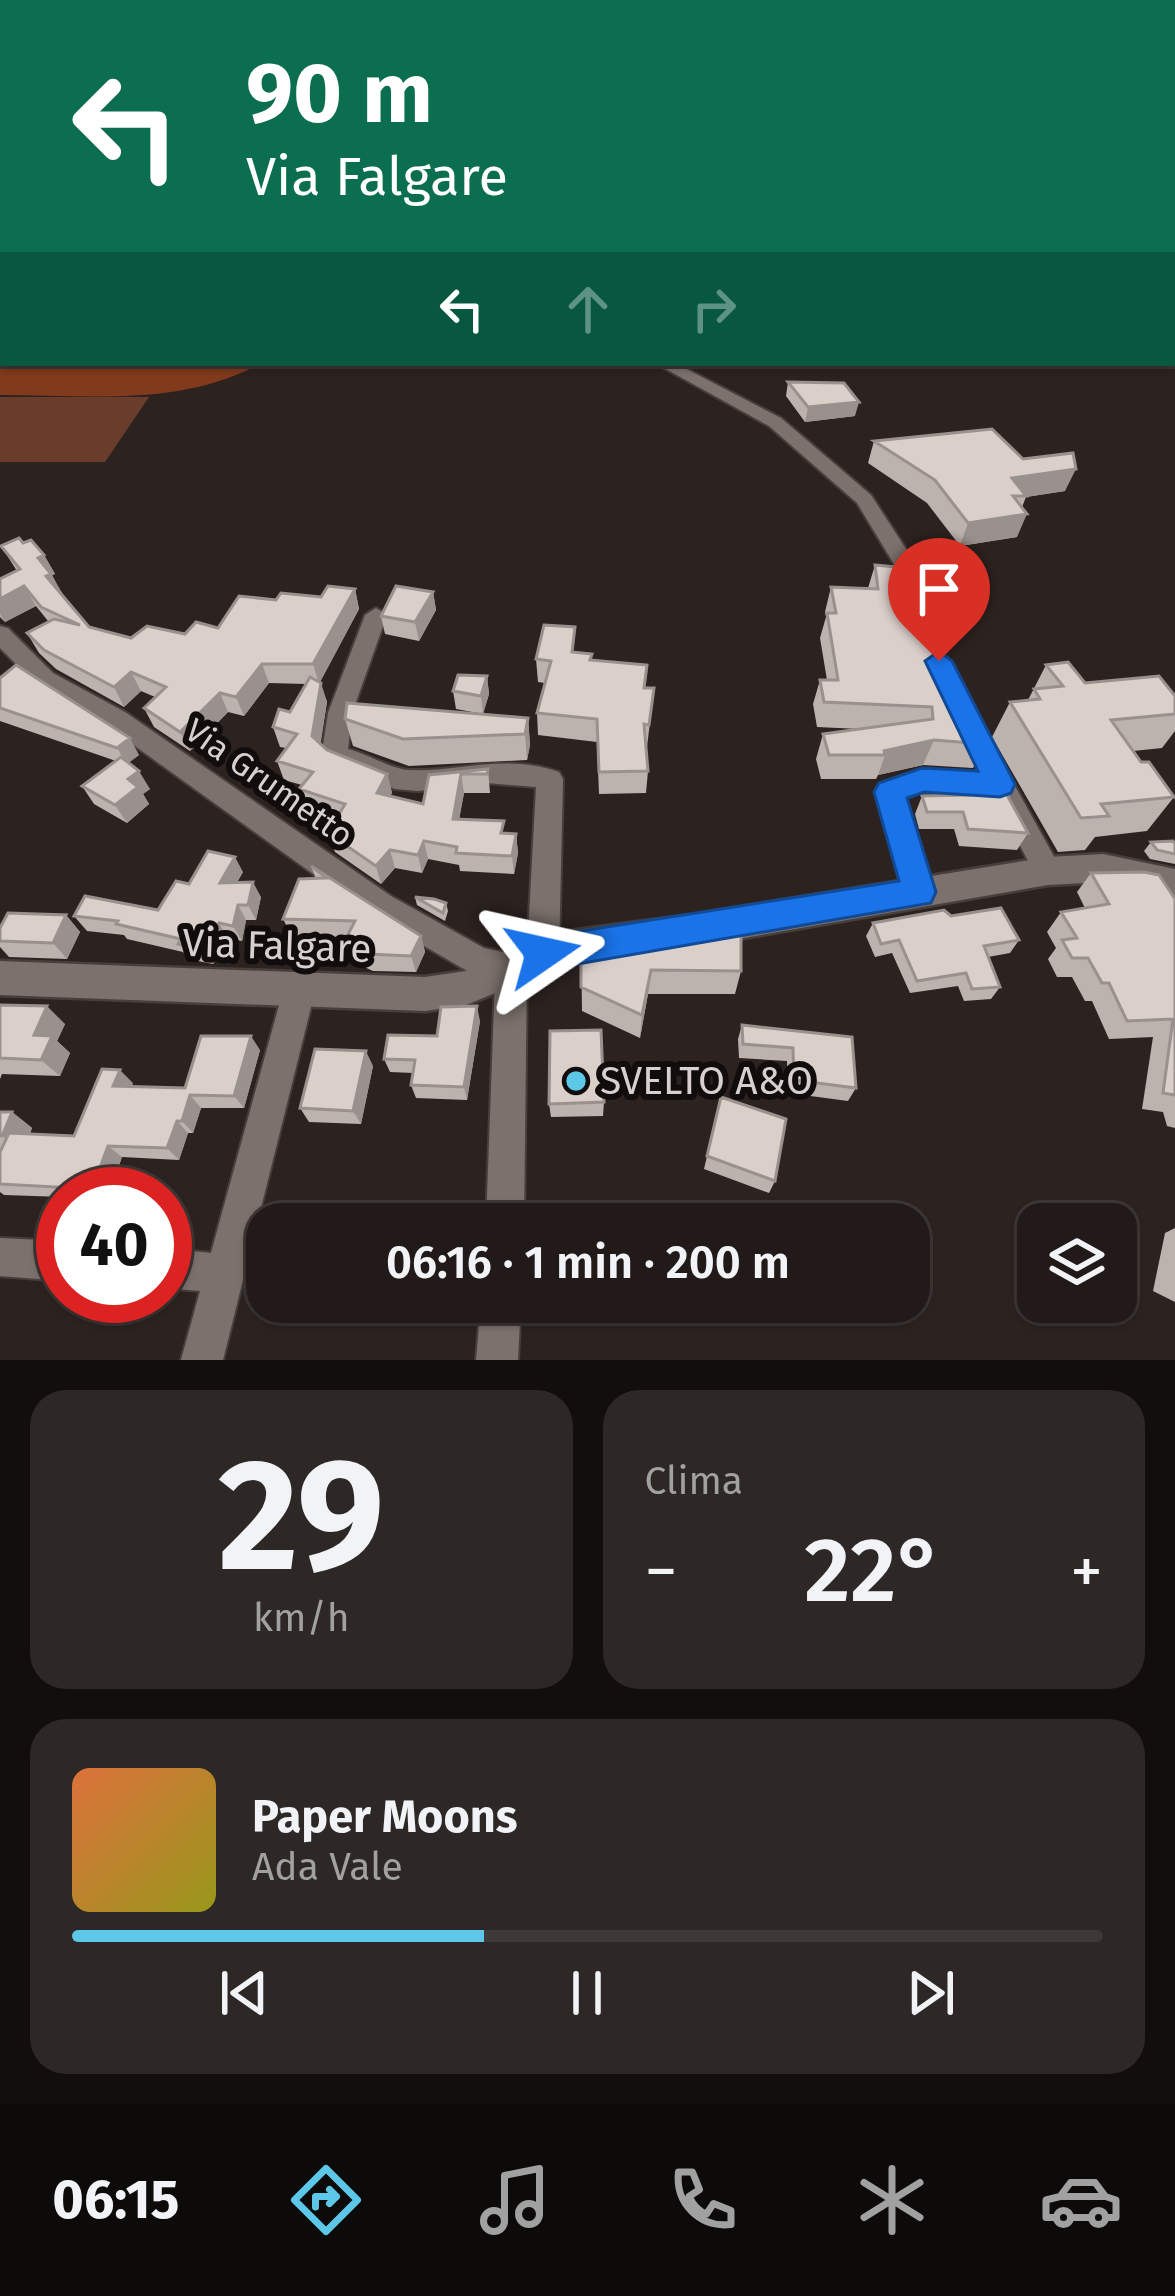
<!DOCTYPE html>
<html lang="it">
<meta charset="utf-8">
<style>
body{margin:0;font-family:"Fira Sans",sans-serif;background:#2d2725;color:#f1f3f6;height:100vh;display:flex;flex-direction:column;font-size:45px;white-space:nowrap}
*{box-sizing:border-box;margin:0}
p{font-size:39px;color:#a2a1a2}
.icon{flex:none;width:66px;height:66px;fill:none;stroke:currentColor;stroke-width:2;stroke-linecap:round;stroke-linejoin:round}
.map{position:relative;height:1360px;overflow:hidden}
.details{display:flex;flex-direction:column;gap:30px;padding:30px;background:#120e0d;flex:1}
.details>*{flex:none}
.top-card{position:absolute;left:0px;top:0px;width:1176px;height:366px;box-shadow:0 3px 9px #0004,0 0 0 3px #3e3837;background:#0b6e4f;color:#fff;overflow:hidden}
.buttons{position:absolute;left:1017px;top:1203px;display:grid;gap:24px}
.buttons a{display:grid;place-items:center;width:120px;height:120px;border-radius:24px;background:#211a18;box-shadow:0 3px 9px #0004,0 0 0 3px #3e3837;font-size:60px}
.speed{position:absolute;left:36px;top:1167px;display:flex;gap:24px;font-size:60px;font-weight:700;text-align:center}
.speed>*{display:grid;place-content:center;width:156px;height:156px;border-radius:50%;background:#211a18;box-shadow:0 3px 9px #0004,0 0 0 3px #3e3837;line-height:1}
.speed .limit{border:18px solid #d22;background:#fff;color:#111}
.pin{position:absolute;display:grid;place-items:center;width:102px;height:102px;color:#fff;margin:-123px -51px;border-radius:50% 50% 50% 0;rotate:-45deg;box-shadow:0 0 12px #0007}
.pin .icon{rotate:45deg}
.me{position:absolute;width:132px;margin:-66px;rotate:79deg;stroke-linejoin:round;filter:drop-shadow(0 0 9px #0008)}
.turn{display:flex;align-items:center;gap:42px;height:252px;padding:0 48px;font-size:54px}
.turn .icon{width:156px;height:156px;stroke-width:2.5}
.turn b{display:block;font-size:84px;line-height:102px}
.lanes{display:flex;align-items:center;height:114px;padding:0 48px;background:#0003;justify-content:center;gap:60px;direction:ltr}
.lanes .off{opacity:.35}
.big{font-size:90px;font-weight:600;line-height:1.1}
.details .widget{flex:1;display:flex;flex-direction:column;justify-content:center;gap:18px;min-width:0;padding:0 42px;border-radius:36px;background:#2d2725}
.details .dial{align-items:center;gap:0}
.dial b{font-size:156px;line-height:1}
.song{display:flex;align-items:center;gap:36px}
.cover{width:144px;height:144px;border-radius:18px;background:linear-gradient(135deg,hsl(20 70% 55%),hsl(60 70% 35%))}
.played{height:12px;border-radius:6px;background:linear-gradient(90deg,#5dc7e8 40%,#3e3837 40%)}
.keys{display:flex;justify-content:space-around;direction:ltr}
.heat{display:flex;justify-content:space-between;align-items:center;font-size:66px;direction:ltr}
.details .tiles{flex:1;display:grid;gap:30px;grid-template-columns:1fr 1fr}
.widget:last-child{grid-column:span 2}
.trip{position:absolute;left:246px;top:1203px;width:684px;height:120px;border-radius:36px;background:#211a18;box-shadow:0 3px 9px #0004,0 0 0 3px #3e3837;font-weight:600;line-height:120px;text-align:center}
.dock{display:flex;height:192px;justify-content:space-around;align-items:center;background:#0d0a0a;color:#a2a1a2}
.dock .icon{width:84px;height:84px}
.dock .active{color:#5dc7e8}
.dock b{font-size:54px;color:#f1f3f6}
.map>svg:first-child{display:block}
.green{fill:#693c2b}
.forest{fill:#823a1c}
.lines{fill:none;stroke-linecap:round;stroke-linejoin:round}
.minor-casing{stroke:#473f3c;stroke-width:4}
.tertiary-casing{stroke:#473f3c;stroke-width:5}
.minor{fill:#7c716c;fill-rule:evenodd}
.tertiary{fill:#7c716c;fill-rule:evenodd}
.wall{fill:#bcb2ae}
.shaded-wall{fill:#99918d}
.building{fill:#dbcfca;stroke:#99918d;stroke-width:3}
.route{fill:#1a73e8;stroke:#114b97;stroke-width:3}
.poi-dot{fill:#5dc7e8;stroke:#110d0c;stroke-width:4.5}
.labels{text-anchor:middle;dominant-baseline:central;stroke-width:12;stroke-linejoin:round;paint-order:stroke}
.street-label{font-size:33px;fill:#d7d0ce;stroke:#110d0c}
.near-street-label{font-size:39px;fill:#d7d0ce;stroke:#110d0c}
.near-poi-label{font-size:39px;fill:#d7d0ce;stroke:#110d0c;text-anchor:start}
</style>
<div class="map">
<svg width="1175" height="1360" viewBox="0 0 1175 1360">
<rect width="100%" height="100%" fill="#2c2320"/>
<!-- green -->
<path class="green" d="M0,397H149L105,462H0Z"/>
<!-- forest -->
<path class="forest" d="M0,320L3,363H261C183,407 87,395 0,395Z"/>
<g class="lines">
<defs>
<path id="minor" d="M655,363H675L781,418L871,495L919,569L935,623L932,628L924,631L913,623L897,569L857,503L769,426Z
M376,608L387,615L352,713L348,749C368,754 391,769 409,770C463,772 503,753 559,772L563,779L559,953L554,963L543,967L532,963L527,953L536,787L487,783L418,791L395,789L373,781L361,772L334,765L322,752L328,713L365,615Z
M0,626L8,628L53,673L125,712L391,896L484,948L522,956L527,966L524,1224H486L495,979L469,972L369,914L107,726L37,685L0,648Z
M969,716L978,719L1062,871L1058,880L1048,884L1038,880L993,794L924,791L905,798L934,892L929,901L919,905L909,901L904,892L877,792L880,784L923,769L981,773L956,726L960,719Z
M300,972L311,976L316,987L223,1360H181L200,1291L165,1288V1248L211,1253L284,987L289,976Z
M0,1238L63,1241V1281L0,1276Z
M481,1302H521L518,1360H476Z"/>
<path id="tertiary" d="M1103,854L1175,869V897L1103,882L1048,885L692,947L569,963L466,1005L425,1011L0,995V961L425,977L466,971L568,931L692,915L1048,857Z"/>
</defs>
<!-- minor casing -->
<use href="#minor" class="minor-casing"/>
<!-- tertiary casing -->
<use href="#tertiary" class="tertiary-casing"/>
<!-- minor -->
<use href="#minor" class="minor"/>
<!-- tertiary -->
<use href="#tertiary" class="tertiary"/>
</g>
<!-- wall -->
<path class="wall" d="M788,382L855,416L805,422L786,396Z
M874,441L1023,459L1065,491L1026,497L1022,507L1017,537L960,546L927,503L868,463Z
M23,543L44,555L55,574L52,575L61,594L89,627L131,638L185,634L218,628L276,600L321,597L355,589L359,609L320,682L327,702L320,744L327,750L387,774L392,793L390,796L423,804L429,775L488,769L490,793H464L459,819L505,834H516L518,853L514,874L460,871L459,865L428,859L422,873L395,868L381,884L335,852L328,833L337,818L306,807L299,789L302,785L284,780L277,761L286,748L280,747L273,727L290,712L306,684L269,683L244,716L228,712L190,751L154,727L144,708L155,697L141,691L124,707L56,669L39,653L27,633L48,621L36,606L5,622L0,617V579L17,571L1,546Z
M875,565L900,589L985,744L973,768L923,765L878,775L876,779H821L816,759L823,734L860,729L817,727L813,704L820,680H827L820,638L826,617L825,612L831,587L868,588Z
M433,592L436,610L419,641L385,634L381,616Z
M575,652L645,688H654L647,747H646L648,771L646,793L599,794L597,742L538,735L537,713L545,683L538,682L536,659Z
M1046,665L1085,683L1175,696V731L1162,748L1133,751L1141,762L1174,797L1147,831L1095,837L1085,850L1058,852L992,737L1010,702L1028,700Z
M487,676L489,694L483,714L456,709L453,691Z
M0,678L139,755L128,763L150,789L143,794L149,804L127,823L94,804L82,786L116,761L0,721Z
M528,718L530,745L527,760L409,766L353,746L345,719Z
M965,780L1028,833L1017,850L959,846L954,829H919L915,814L922,796L958,795Z
M1151,842L1175,844V864L1150,859L1144,851Z
M311,866L421,936L425,952L416,972L373,971L349,960L343,944L346,937L292,936L283,919L316,879Z
M243,872L237,882L261,897L256,920H246L242,941L227,938L213,964L188,959L183,952L127,939L124,935L87,931L74,916L158,910L189,884Z
M1091,873L1175,899V1128L1167,1126L1163,1112L1142,1109L1153,1037L1109,1039L1092,1001H1085L1072,977H1057L1048,959L1056,948L1047,932L1061,912L1085,908L1077,892Z
M415,897L446,903L448,911L445,921L417,905Z
M66,915L80,932L67,959L9,957L0,947V928Z
M873,923L1019,940L1010,953L988,957L1000,987L991,999L964,1001L958,986L910,993L892,953L875,957L866,936Z
M581,942L741,971L735,994H648L640,1038L582,1011Z
M0,1005L65,1024L57,1041L70,1053L60,1076L2,1074L0,1079Z
M480,1021L467,1100L416,1098L411,1085L413,1073L390,1072L384,1059Z
M742,1025L852,1037L856,1088L848,1101L788,1093L787,1061L739,1058L738,1039Z
M260,1050L244,1108H201L193,1133H188L179,1160L122,1157L109,1194H63V1197L4,1195L0,1192V1112H12L32,1128L30,1134L74,1136L133,1083L131,1087L185,1088Z
M373,1066L361,1124L309,1122L300,1108Z
M721,1097L775,1181L769,1193L704,1169Z
M604,1102L603,1116L551,1117L549,1104Z
M1175,1228V1302L1153,1291L1165,1233Z"/>
<!-- shaded-wall -->
<path class="shaded-wall" d="M859,402L855,416L805,422L808,407Z
M1076,469L1065,491L1026,497L1012,478Z
M1027,514L1017,537L960,546L968,523Z
M44,555L55,574L52,575L62,593L57,595L38,558Z
M24,586L36,606L5,622L0,614V599Z
M355,589L359,609L319,684L313,664Z
M433,592L436,610L419,641L415,622Z
M262,664L269,683L244,716L236,697Z
M131,672L141,691L124,707L114,687Z
M487,676L489,694L483,714L481,696Z
M321,683L327,702L319,755L312,736Z
M220,693L228,712L190,751L180,732Z
M528,718L530,745L527,760L525,734Z
M130,738L139,755L127,764L117,748Z
M934,740L923,765L878,775L885,755L884,751Z
M139,771L150,789L143,794L149,804L127,823L115,805L128,779Z
M387,774L392,793L382,812L377,793Z
M461,774L464,793L456,837L453,819Z
M516,834L518,853L514,874L512,856Z
M424,841L428,859L422,873L418,855Z
M390,850L395,868L381,884L376,866Z
M235,857L243,872L228,898L220,883Z
M253,882L261,897L256,920L248,905Z
M238,905L246,920L242,941L233,926Z
M66,915L80,932L67,959L53,943Z
M219,923L227,938L213,964L203,950Z
M421,936L425,952L416,972L411,956Z
M651,970L648,994L640,1038L642,1015Z
M47,1006L65,1024L57,1041L70,1053L60,1076L41,1060L34,1035Z
M477,1006L480,1021L467,1100L464,1087Z
M251,1036L260,1050L244,1108L234,1096Z
M366,1051L373,1066L361,1124L353,1111Z
M120,1070L133,1083L127,1099L113,1086Z
M190,1095L201,1108L193,1133L182,1121Z
M12,1112L32,1128L23,1150L2,1136Z
M177,1121L188,1133L179,1160L167,1148Z
M108,1146L122,1157L109,1194H100L92,1189Z"/>
<!-- building -->
<path class="building" d="M788,382L844,383L859,402L808,407Z
M992,429L1023,459L1073,453L1076,469L1012,478L1026,496H1013L1027,514L968,523L935,480L874,441Z
M19,538L23,543L31,540L44,555L38,558L51,574L46,576L89,627L131,638L147,626L185,634L196,622L218,628L239,596L276,600L281,593L321,597L328,586L355,589L313,664H262L236,697L220,693L180,732L144,708L166,687L131,672L114,687L44,650L27,633L54,619L80,625L41,607L24,586L0,599V579L20,569L1,546Z
M875,565L896,567L900,589H913L951,682L985,744L934,740L884,751L885,755H829L823,734L933,719L932,707L824,702L820,680H838L827,613H836L831,587L878,589Z
M396,586L433,592L415,622L381,616Z
M544,625L575,627L572,652L592,654L590,660L647,665L644,688H654L649,725L644,724L648,771L599,772L597,719L537,713L551,661L536,659Z
M1068,662L1085,683L1159,676L1175,696V714L1111,720L1141,762H1149L1174,797L1101,804L1109,816L1081,818L1010,702L1040,699L1034,689L1063,686L1046,665Z
M16,665L130,738L117,748L0,708V678Z
M458,675L487,676L481,696L453,691Z
M310,677L321,683L312,736L327,750L387,774L377,793L423,804L429,775L488,769L487,774H461L453,819L504,821L501,833L516,834L512,856L456,853L457,847L424,841L418,855L390,850L376,866L328,833L345,804L299,789L313,772L277,761L297,734L273,727L279,709L290,712Z
M347,703L528,718L525,734L403,739L345,719Z
M121,757L139,771L128,779L138,787L115,805L82,786Z
M965,780L1000,782L1028,833L968,829L963,812H927L922,796L969,795Z
M1173,841L1175,844V854L1157,850L1151,842Z
M208,851L235,857L220,883L253,882L248,905H238L233,926L219,923L203,950L178,944L181,939L116,924L118,921L74,916L85,896L158,910L176,881L189,884Z
M311,866L421,936L411,956L367,954L343,944L355,921L283,919L299,879L327,878Z
M1144,872L1159,875L1175,899V1095L1163,1093L1173,1019L1127,1021L1109,983H1102L1088,958H1072L1062,940L1077,938L1061,912L1109,904L1091,873Z
M415,897L434,899L446,903L443,913Z
M1001,908L1019,940L984,946L1000,987L972,989L966,973L917,981L899,940L881,944L873,923L944,910L951,916Z
M8,913L66,915L53,943L0,941V928Z
M741,933V971L651,970L642,1015L581,987V942Z
M0,1005L47,1006L34,1035L52,1036L41,1060L0,1058Z
M477,1006L464,1087L411,1085L415,1060L384,1059L388,1035L437,1036L441,1007Z
M742,1025L852,1037L856,1088L794,1080L793,1048L743,1044Z
M601,1030L604,1102L549,1104L550,1031Z
M201,1036H251L234,1096L190,1095L182,1121H177L167,1148L108,1146L92,1189L0,1184V1152L9,1133L74,1136L102,1069L120,1070L113,1086L185,1088Z
M315,1049L366,1051L353,1111L300,1108Z
M721,1097L786,1119L775,1181L707,1156Z
M0,1112H12L2,1136H0Z"/>
<!-- sky -->
<linearGradient id="sky" x2="0" y2="1"><stop stop-color="#181312"/><stop offset="0.44" stop-color="#45454e"/><stop offset="1" stop-color="#45454e" stop-opacity="0"/></linearGradient>
<rect width="1175" height="340" fill="url(#sky)"/>
<!-- route -->
<path class="route" d="M939,651L952,661L1015,784L1011,793L1000,797L924,792L907,798L936,892L931,903L543,970L530,965L525,953L530,942L543,937L899,881L874,792L879,783L922,768L978,771L925,661Z"/>
<!-- markers -->
<circle class="poi-dot" cx="576" cy="1081" r="12"/>
<g class="labels">
<!-- street labels -->
<g class="street-label">
<text transform="translate(269 783) rotate(35)">Via Grumetto</text>
</g>
<!-- near-street labels -->
<g class="near-street-label">
<text transform="translate(277 946) rotate(2)">Via Falgare</text>
</g>
<!-- near-poi labels -->
<g class="near-poi-label">
<text x="600" y="1081">SVELTO A&amp;O</text>
</g>
</g>
</svg>
<div class="buttons">
<a><svg class="icon" aria-label="layers" viewBox="0 0 24 24"><path d="M12 4l9 5-9 5-9-5zM3 14l9 5 9-5"/></svg></a>
</div>
<div class="speed"><div class="limit">40</div></div>
<div class="pin" style="left:939px;top:661px;background:#d93025"><svg class="icon" aria-label="arrive" viewBox="0 0 24 24"><path d="M6 21V4h12l-3 4 3 4H6"/></svg></div>
<svg class="me" style="left:543px;top:953px" viewBox="-20 -20 40 40"><path d="M0-17L14 15 0 8-14 15z" fill="#1a73e8" stroke="#fff" stroke-width="4"/></svg>
<div class="trip">06:16 · 1 min · 200 m</div>
<div class="top-card">
<div class="turn"><svg class="icon" aria-label="left" viewBox="0 0 24 24"><path d="M17 20v-9H6M10 6l-5 5 5 5"/></svg><div><b>90 m</b>Via Falgare</div></div>
<div class="lanes"><svg class="icon" aria-label="left" viewBox="0 0 24 24"><path d="M17 20v-9H6M10 6l-5 5 5 5"/></svg><svg class="icon off" aria-label="ahead" viewBox="0 0 24 24"><path d="M12 20V5M6 11l6-6 6 6"/></svg><svg class="icon off" aria-label="right" viewBox="0 0 24 24"><path d="M7 20v-9h11M14 6l5 5-5 5"/></svg></div>
</div>
</div>
<section class="details">
<div class="tiles">
<div class="widget dial"><b>29</b><p>km/h</p></div>
<div class="widget"><p>Clima</p>
<div class="heat"><a>−</a><b class="big">22°</b><a>+</a></div>
</div>
<div class="widget">
<div class="song"><i class="cover"></i><div><b>Paper Moons</b><p>Ada Vale</p></div></div>
<div class="played"></div>
<div class="keys"><svg class="icon" aria-label="previous" viewBox="0 0 24 24"><path d="M18 5L8 12l10 7zM5 5v14"/></svg><svg class="icon" aria-label="pause" viewBox="0 0 24 24"><path d="M8 5v14M16 5v14"/></svg><svg class="icon" aria-label="next" viewBox="0 0 24 24"><path d="M6 5l10 7-10 7zM19 5v14"/></svg></div>
</div>
</div>
</section>
<nav class="dock">
<b>06:15</b>
<svg class="icon active" aria-label="directions" viewBox="0 0 24 24"><path d="M12 3l9 9-9 9-9-9zM9 14v-3h6M13 9l2 2-2 2"/></svg>
<svg class="icon" aria-label="music" viewBox="0 0 24 24"><path d="M9 18V5l10-2v13"/><circle cx="6" cy="18" r="3"/><circle cx="16" cy="16" r="3"/></svg>
<svg class="icon" aria-label="phone" viewBox="0 0 24 24"><path d="M5 4h4l2 5-3 2q2 4 5 5l2-3 5 2v4C11 20 4 13 5 4z"/></svg>
<svg class="icon" aria-label="climate" viewBox="0 0 24 24"><path d="M12 3v18M4 7l16 10M4 17L20 7"/></svg>
<svg class="icon" aria-label="car" viewBox="0 0 24 24"><path d="M5 17H2v-5l4-1 3-4h7l3 4 3 1v5h-3M9 17h6M6 11h13"/><circle cx="7" cy="17" r="2"/><circle cx="17" cy="17" r="2"/></svg>
</nav>
